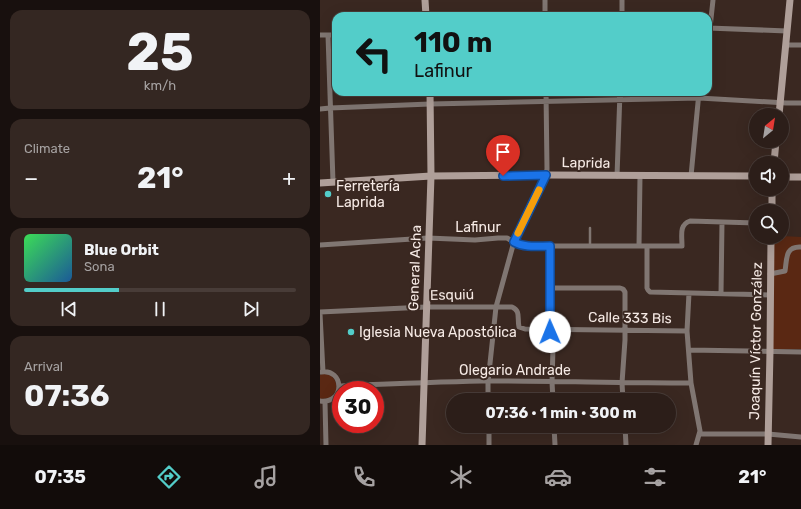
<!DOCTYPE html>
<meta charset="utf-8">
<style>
body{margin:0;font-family:Rubik,sans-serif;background:#342722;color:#f1f3f6;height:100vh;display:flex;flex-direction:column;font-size:15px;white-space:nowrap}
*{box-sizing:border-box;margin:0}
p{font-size:13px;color:#a6a2a2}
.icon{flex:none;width:22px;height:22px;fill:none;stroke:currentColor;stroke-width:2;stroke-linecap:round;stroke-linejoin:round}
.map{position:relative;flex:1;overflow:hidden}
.panel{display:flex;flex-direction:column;gap:10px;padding:10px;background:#18100e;width:320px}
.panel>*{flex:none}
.guide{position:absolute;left:12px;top:12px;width:380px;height:84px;border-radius:12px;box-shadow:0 4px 16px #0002,0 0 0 1px #483c38;background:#53cdc9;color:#111;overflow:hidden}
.needle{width:26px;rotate:30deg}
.buttons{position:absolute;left:429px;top:108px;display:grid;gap:8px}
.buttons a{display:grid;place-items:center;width:40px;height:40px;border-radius:50%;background:#2c1e19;box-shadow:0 4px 16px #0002,0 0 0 1px #483c38;font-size:20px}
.speed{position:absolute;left:12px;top:381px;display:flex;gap:8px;font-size:20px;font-weight:700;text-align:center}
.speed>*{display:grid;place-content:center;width:52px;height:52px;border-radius:50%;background:#2c1e19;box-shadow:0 4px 16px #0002,0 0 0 1px #483c38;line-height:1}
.speed .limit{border:6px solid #d22;background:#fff;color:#111}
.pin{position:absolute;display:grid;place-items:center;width:34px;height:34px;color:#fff;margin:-41px -17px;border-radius:50% 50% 50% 0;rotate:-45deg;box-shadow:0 0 4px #0007}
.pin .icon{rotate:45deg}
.me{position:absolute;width:44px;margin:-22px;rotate:359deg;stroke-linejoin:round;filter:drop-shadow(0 0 3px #0008)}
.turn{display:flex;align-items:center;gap:14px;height:84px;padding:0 16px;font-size:18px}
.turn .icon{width:52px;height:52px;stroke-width:2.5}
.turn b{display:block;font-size:28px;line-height:34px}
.big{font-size:30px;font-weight:700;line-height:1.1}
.panel .card{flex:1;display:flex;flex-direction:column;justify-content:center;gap:6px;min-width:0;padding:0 14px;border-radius:12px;background:#342722}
.panel .dial{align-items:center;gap:0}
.dial b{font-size:52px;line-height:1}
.song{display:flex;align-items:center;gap:12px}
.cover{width:48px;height:48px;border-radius:6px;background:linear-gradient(135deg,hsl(130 70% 55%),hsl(210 70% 35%))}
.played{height:4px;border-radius:2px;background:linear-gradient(90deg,#53cdc9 35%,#483c38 35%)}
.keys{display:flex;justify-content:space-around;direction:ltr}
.heat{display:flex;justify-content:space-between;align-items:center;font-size:22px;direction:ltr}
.trip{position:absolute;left:126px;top:393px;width:230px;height:40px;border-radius:20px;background:#2c1e19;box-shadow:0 4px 16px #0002,0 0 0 1px #483c38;font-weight:700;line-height:40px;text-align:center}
.tab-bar{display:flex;height:64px;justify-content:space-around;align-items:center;background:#120c0a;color:#a6a2a2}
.tab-bar .icon{width:28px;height:28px}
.tab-bar .active{color:#53cdc9}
.tab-bar b{font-size:18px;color:#f1f3f6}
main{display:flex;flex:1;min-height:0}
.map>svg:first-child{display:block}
.green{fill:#5a2813}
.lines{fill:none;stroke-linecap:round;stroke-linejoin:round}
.lane{stroke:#807672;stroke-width:2.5}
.street{stroke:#807672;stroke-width:5}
.secondary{stroke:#af9f99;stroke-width:7}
.route-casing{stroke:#114b97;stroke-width:10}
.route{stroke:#1a73e8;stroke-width:7}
.slow{stroke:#f59e0b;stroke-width:7}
.poi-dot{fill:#53cdc9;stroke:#3a2821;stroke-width:1.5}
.labels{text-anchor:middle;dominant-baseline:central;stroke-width:4;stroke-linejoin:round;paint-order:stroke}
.street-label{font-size:14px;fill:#f6eae5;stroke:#3a2821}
.poi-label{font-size:14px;fill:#f6eae5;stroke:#3a2821;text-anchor:start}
</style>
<main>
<section class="panel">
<div class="card dial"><b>25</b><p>km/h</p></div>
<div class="card"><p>Climate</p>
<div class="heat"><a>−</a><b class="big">21°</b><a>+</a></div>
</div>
<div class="card">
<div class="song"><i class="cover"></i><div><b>Blue Orbit</b><p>Sona</p></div></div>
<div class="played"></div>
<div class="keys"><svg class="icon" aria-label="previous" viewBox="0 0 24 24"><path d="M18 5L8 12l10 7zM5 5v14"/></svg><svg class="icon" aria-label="pause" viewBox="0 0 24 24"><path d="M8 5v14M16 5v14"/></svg><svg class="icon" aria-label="next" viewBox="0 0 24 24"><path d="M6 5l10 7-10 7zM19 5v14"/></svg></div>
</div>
<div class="card"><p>Arrival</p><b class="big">07:36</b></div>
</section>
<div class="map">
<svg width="481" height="445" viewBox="0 0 481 445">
<rect width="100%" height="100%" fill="#3a2821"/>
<!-- green -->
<path class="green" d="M462,236L481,237V349H452L453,237Z
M3,374C13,374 16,380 17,389L10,398L0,399V375Z"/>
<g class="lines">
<!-- lane -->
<path class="lane" d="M270,246V228"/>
<!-- street -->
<path class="street" d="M225,0V16
M302,16V0
M388,28L467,31
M390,28L393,0
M0,35H16
M8,35L13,182
M466,45H481
M0,109L10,108L110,104L379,98L466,103H481
M297,176L300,92
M371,176L379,92
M0,245L108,238L155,240L178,238H187L199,245L204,246H362C362,235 359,225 370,221L436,223
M230,246V329L233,348L232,382L233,400
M319,246L320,176
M327,246V288L328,290L330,292L450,295
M450,274L465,271C467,259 465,246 481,247
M230,288H300L303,289L305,292V340L302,383L303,400
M369,293L367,331L371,383L380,431L376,445
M401,294L402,222
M0,312L106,307H192C201,311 197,318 199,327L205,329L367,331
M0,314L3,372
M369,350L481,352
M19,386C67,384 114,382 162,381C232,381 302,383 371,383
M168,400V382L176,307L195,238L226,175L227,169L226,92
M0,401C26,404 24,368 1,372
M5,402L6,445
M169,426V445
M234,426L235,445
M305,426L306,445
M380,434H448L481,437"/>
<!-- secondary -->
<path class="secondary" d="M105,0L106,16
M459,115L470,0
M454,163L456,141
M462,177H481
M0,183L111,176L226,175L436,176
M452,211V189
M102,445L111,176L110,92
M448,445L450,351L451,237"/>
</g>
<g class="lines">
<defs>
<path id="route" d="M183,176L226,175L194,242C205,248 218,246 230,246V332"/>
</defs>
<!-- route casing -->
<use href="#route" class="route-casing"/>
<!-- route -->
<use href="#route" class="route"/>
<!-- slow -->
<path class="slow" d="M198,233L219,190"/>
</g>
<!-- markers -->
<g class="poi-dot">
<circle cx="8" cy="194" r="4"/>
<circle cx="31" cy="332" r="4"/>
</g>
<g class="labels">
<!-- street labels -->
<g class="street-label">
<text transform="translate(266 163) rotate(1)">Laprida</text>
<text x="158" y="227">Lafinur</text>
<text transform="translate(95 268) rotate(-88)">General Acha</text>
<text transform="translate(132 295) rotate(-1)">Esquiú</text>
<text transform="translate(310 318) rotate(1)">Calle 333 Bis</text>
<text transform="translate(436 341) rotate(-89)">Joaquín Víctor González</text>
<text x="195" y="370">Olegario Andrade</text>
</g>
<!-- poi labels -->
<g class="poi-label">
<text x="16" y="186">Ferretería<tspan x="16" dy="16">Laprida</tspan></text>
<text x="39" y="332">Iglesia Nueva Apostólica</text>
</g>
</g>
</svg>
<div class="buttons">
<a><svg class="needle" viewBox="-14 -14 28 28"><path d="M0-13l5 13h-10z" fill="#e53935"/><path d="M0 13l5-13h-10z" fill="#a6a2a2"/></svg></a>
<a><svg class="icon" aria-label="sound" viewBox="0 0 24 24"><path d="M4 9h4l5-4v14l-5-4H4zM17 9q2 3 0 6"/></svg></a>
<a><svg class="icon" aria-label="search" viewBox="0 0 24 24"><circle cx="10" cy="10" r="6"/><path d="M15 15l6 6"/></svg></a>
</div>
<div class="speed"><div class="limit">30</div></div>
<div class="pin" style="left:183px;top:176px;background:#d93025"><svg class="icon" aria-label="arrive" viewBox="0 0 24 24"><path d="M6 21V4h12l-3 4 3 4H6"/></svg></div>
<svg class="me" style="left:230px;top:332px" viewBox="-20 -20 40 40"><circle r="19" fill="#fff"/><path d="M0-13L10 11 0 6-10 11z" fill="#1a73e8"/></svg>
<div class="trip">07:36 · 1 min · 300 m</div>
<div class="guide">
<div class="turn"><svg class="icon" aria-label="left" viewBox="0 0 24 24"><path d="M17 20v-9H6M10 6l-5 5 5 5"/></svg><div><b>110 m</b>Lafinur</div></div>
</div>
</div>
</main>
<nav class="tab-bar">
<b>07:35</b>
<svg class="icon active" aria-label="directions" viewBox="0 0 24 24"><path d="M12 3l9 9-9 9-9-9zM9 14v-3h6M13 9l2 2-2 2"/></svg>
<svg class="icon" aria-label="music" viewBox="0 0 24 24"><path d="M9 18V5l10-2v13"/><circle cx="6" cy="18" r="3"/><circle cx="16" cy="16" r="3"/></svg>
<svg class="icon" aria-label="phone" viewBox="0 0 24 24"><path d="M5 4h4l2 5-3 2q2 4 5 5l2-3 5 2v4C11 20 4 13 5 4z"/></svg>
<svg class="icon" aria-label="climate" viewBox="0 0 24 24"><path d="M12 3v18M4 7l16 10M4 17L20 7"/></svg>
<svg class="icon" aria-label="car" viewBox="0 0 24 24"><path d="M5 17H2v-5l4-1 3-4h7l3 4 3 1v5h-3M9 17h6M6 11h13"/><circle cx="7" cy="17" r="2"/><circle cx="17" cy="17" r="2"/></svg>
<svg class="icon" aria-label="filters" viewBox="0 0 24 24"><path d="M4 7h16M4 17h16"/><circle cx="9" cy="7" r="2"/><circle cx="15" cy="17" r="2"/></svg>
<b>21°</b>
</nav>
